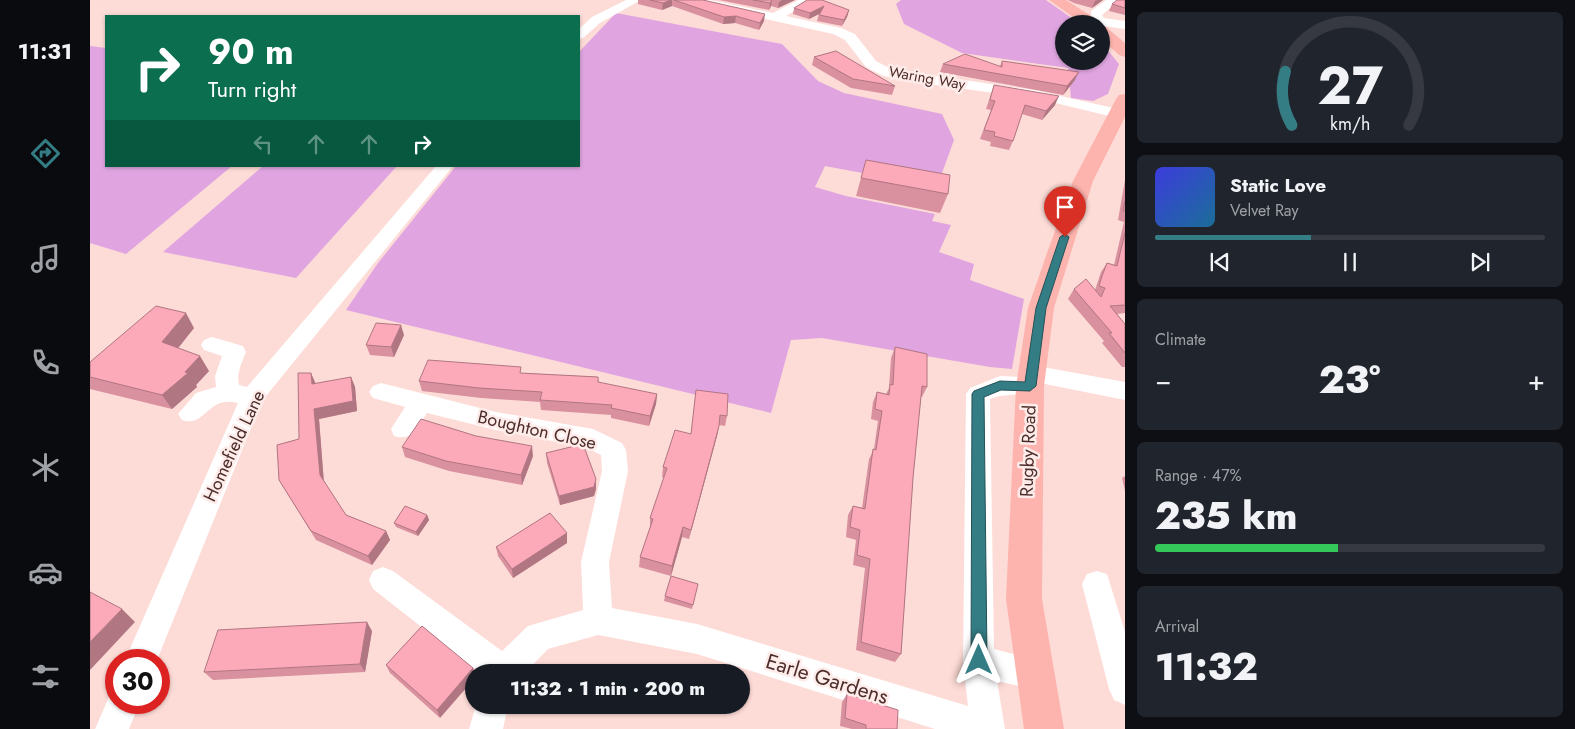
<!DOCTYPE html>
<meta charset="utf-8">
<style>
body{margin:0;font-family:Jost,sans-serif;background:#20242c;color:#f1f3f6;height:100vh;display:flex;flex-direction:column;font-size:19px;white-space:nowrap}
*{box-sizing:border-box;margin:0}
p{font-size:16px;color:#9ea1a6}
.icon{flex:none;width:28px;height:28px;fill:none;stroke:currentColor;stroke-width:2;stroke-linecap:round;stroke-linejoin:round}
.map{position:relative;flex:1;overflow:hidden}
.side{display:flex;flex-direction:column;gap:12px;padding:12px;background:#0d0f14;width:450px}
.side>*{flex:none}
.hud{position:absolute;left:15px;top:15px;width:475px;height:152px;border-radius:0px;box-shadow:0 1px 4px #0004;background:#0b6e4f;color:#fff;overflow:hidden}
.buttons{position:absolute;left:965px;top:15px;display:grid;gap:10px}
.buttons a{display:grid;place-items:center;width:55px;height:55px;border-radius:50%;background:#171b24;box-shadow:0 1px 4px #0004;font-size:25px}
.speed{position:absolute;left:15px;top:649px;display:flex;gap:10px;font-size:25px;font-weight:700;text-align:center}
.speed>*{display:grid;place-content:center;width:65px;height:65px;border-radius:50%;background:#171b24;box-shadow:0 1px 4px #0004;line-height:1}
.speed .limit{border:8px solid #d22;background:#fff;color:#111}
.pin{position:absolute;display:grid;place-items:center;width:42px;height:42px;color:#fff;margin:-51px -21px;border-radius:50% 50% 50% 0;rotate:-45deg;box-shadow:0 0 5px #0007}
.pin .icon{rotate:45deg}
.me{position:absolute;width:55px;margin:-28px;rotate:0deg;stroke-linejoin:round;filter:drop-shadow(0 0 4px #0008)}
.turn{display:flex;align-items:center;gap:18px;height:105px;padding:0 20px;font-size:22px}
.turn .icon{width:65px;height:65px;stroke-width:2.5}
.turn b{display:block;font-size:35px;line-height:42px}
.lanes{display:flex;align-items:center;height:48px;padding:0 20px;background:#0003;justify-content:center;gap:25px;direction:ltr}
.lanes .off{opacity:.35}
.big{font-size:38px;font-weight:800;line-height:1.1}
.side .card{flex:1;display:flex;flex-direction:column;justify-content:center;gap:8px;min-width:0;padding:0 18px;border-radius:8px;background:#20242c}
.side .dial{align-items:center;gap:0}
.dial svg{height:130px;overflow:visible;fill:none;stroke:#363941;stroke-width:7;stroke-linecap:round;text-anchor:middle}
.dial text{fill:#f1f3f6;stroke:none}
.song{display:flex;align-items:center;gap:15px}
.cover{width:60px;height:60px;border-radius:8px;background:linear-gradient(135deg,hsl(240 70% 55%),hsl(200 70% 35%))}
.played{height:5px;border-radius:2px;background:linear-gradient(90deg,#357d85 40%,#363941 40%)}
.keys{display:flex;justify-content:space-around;direction:ltr}
.heat{display:flex;justify-content:space-between;align-items:center;font-size:28px;direction:ltr}
.charge{height:8px;border-radius:4px;background:linear-gradient(90deg,#34c759 47%,#363941 0)}
.trip{position:absolute;left:375px;top:664px;width:285px;height:50px;border-radius:25px;background:#171b24;box-shadow:0 1px 4px #0004;font-weight:800;line-height:50px;text-align:center}
main{display:flex;flex:1;min-height:0}
.dock{display:flex;flex-direction:column;width:90px;justify-content:space-around;align-items:center;background:#090b0e;color:#9ea1a6}
.dock .icon{width:35px;height:35px}
.dock .on{color:#357d85}
.dock b{font-size:22px;color:#f1f3f6}
.map>svg:first-child{display:block}
.green{fill:#e0a5e1}
.lines{fill:none;stroke-linecap:round;stroke-linejoin:round}
.minor{fill:#fff;fill-rule:evenodd}
.major{fill:#feb4ae;fill-rule:evenodd}
.wall{fill:#d991a0}
.shaded-wall{fill:#b07682}
.building{fill:#fca9ba;stroke:#b07682}
.route{fill:#357d85;stroke:#225156}
.labels{text-anchor:middle;dominant-baseline:central;stroke-width:5;stroke-linejoin:round;paint-order:stroke}
.far-street-label{font-size:15px;fill:#4d2d2a;stroke:#feecea}
.street-label{font-size:18px;fill:#4d2d2a;stroke:#feecea}
.near-street-label{font-size:21px;fill:#4d2d2a;stroke:#feecea}
</style>
<main>
<nav class="dock">
<b>11:31</b>
<svg class="icon on" aria-label="directions" viewBox="0 0 24 24"><path d="M12 3l9 9-9 9-9-9zM9 14v-3h6M13 9l2 2-2 2"/></svg>
<svg class="icon" aria-label="music" viewBox="0 0 24 24"><path d="M9 18V5l10-2v13"/><circle cx="6" cy="18" r="3"/><circle cx="16" cy="16" r="3"/></svg>
<svg class="icon" aria-label="phone" viewBox="0 0 24 24"><path d="M5 4h4l2 5-3 2q2 4 5 5l2-3 5 2v4C11 20 4 13 5 4z"/></svg>
<svg class="icon" aria-label="climate" viewBox="0 0 24 24"><path d="M12 3v18M4 7l16 10M4 17L20 7"/></svg>
<svg class="icon" aria-label="car" viewBox="0 0 24 24"><path d="M5 17H2v-5l4-1 3-4h7l3 4 3 1v5h-3M9 17h6M6 11h13"/><circle cx="7" cy="17" r="2"/><circle cx="17" cy="17" r="2"/></svg>
<svg class="icon" aria-label="filters" viewBox="0 0 24 24"><path d="M4 7h16M4 17h16"/><circle cx="9" cy="7" r="2"/><circle cx="15" cy="17" r="2"/></svg>
</nav>
<div class="map">
<svg width="1035" height="729" viewBox="0 0 1035 729">
<rect width="100%" height="100%" fill="#fddbd6"/>
<!-- green -->
<path class="green" d="M811,0H956L990,24H974V61H1011V42L1029,64L1018,94L1003,101L981,98L978,68L872,53L814,24L806,4Z
M526,13L692,44L728,81L754,93L852,114L864,140L847,187L735,166L725,187L756,196L845,214L842,221L861,225L849,252L884,264L880,280L934,299L922,369L900,367L732,338L701,340L681,413L256,310L288,263L366,166H489V52Z
M0,46L16,48V166H142L36,254L0,243Z
M173,166H307L206,278L73,252Z"/>
<g class="lines">
<!-- minor -->
<path class="minor" d="M536,0H551L510,23L493,38L489,39V29L502,17Z
M598,0H620L683,13L708,0H723L696,16L751,28L765,34L786,61L801,69L949,91L1032,110L1035,113L1027,118L949,99L810,80L791,75L776,67L755,40L743,34L604,3Z
M1016,0H1029L1012,15L1014,18L1035,21V29L999,24L993,20L1001,17V11Z
M346,166H363L172,401L67,660H35L148,403C117,395 116,428 92,420L88,414L106,393L126,387L125,376L132,356L114,350L111,345L114,340L122,337L153,346L156,352C152,363 146,373 149,385L157,387Z
M942,365L1035,382V400L950,383L952,386L948,392C932,397 916,392 900,399L904,649L957,663L962,674L957,685L946,690L907,681L915,729H845L607,654L508,635L458,649L436,672H389L283,589L279,580L283,571L293,567L303,571L412,651L438,626L493,610L491,562L512,471L511,455L497,448L406,430L337,413C328,426 323,442 304,436L301,429L315,407L283,398L279,392L283,386L291,383L406,412L503,429L532,443L536,450L538,471L519,562L522,608L607,624L878,706L873,661L876,394L880,388L910,376L933,377L931,373L934,367Z
M1007,571L1017,574L1035,632V705L1024,700L1019,689L992,584L997,574Z
M26,689V702H50L39,729H5L22,690Z
M386,705H418L413,729H379Z"/>
<!-- major -->
<path class="major" d="M959,0H976L1009,21L1012,24H993Z
M1011,25L1016,27L1035,43V57L1029,55L1011,39Z
M1035,94V117L1003,181L964,308L954,386L952,599L974,729H934L916,599L926,386L938,308L957,253L983,181L1026,99L1029,95Z"/>
</g>
<!-- wall -->
<path class="wall" d="M548,0H613L674,21L669,30L645,23L633,24L582,6L572,10L548,4Z
M629,0H705L688,8L681,6L679,10Z
M978,0H1013L1002,8L984,3Z
M1035,0V15L1019,11L1022,4Z
M704,8L759,10L757,17L752,26L727,21L729,14L719,19L703,14Z
M724,57L805,86L802,95L761,88L722,65Z
M912,61L985,80L973,95L850,72L853,64L910,66Z
M904,85L965,105L952,120L932,114L923,141L919,150L900,146L901,142L890,139L901,110L896,109Z
M776,160L858,194L850,213L766,196Z
M1035,180V313L1027,314L1035,324V367H1032L1012,343L1014,341L978,299L984,289L1005,290L1011,272L1017,263L1024,265L1034,222L1028,220Z
M104,328L88,348L119,371L106,385L107,387L82,409L0,389V362Z
M314,335L304,357L280,355L276,345Z
M805,347L837,387L832,397H831L823,478L811,654L805,662L766,650L775,568L763,565L766,540L756,537L758,515L763,506L772,508L779,459L784,449L788,421L781,419L783,402L787,392L796,394L799,388L801,358Z
M221,373L226,384L261,377L265,387L267,411L229,419L234,482L256,515L296,531L300,540L282,565L226,540L189,480L209,439Z
M432,373L508,377L509,383L567,394L566,404L559,426L521,418V415L451,410L450,402L391,398L332,391L329,381Z
M606,390L637,416L635,426L629,425L627,436L599,539L592,537L581,576L549,567L550,557L560,528V518L574,478L572,477L573,467L601,434Z
M312,447L443,456L432,485L359,471L315,457Z
M456,453L506,489L504,496L470,505L457,463Z
M1035,476V491L1032,478Z
M337,515L339,520L328,536L306,527L304,523Z
M477,533V543L423,578L408,556L406,547Z
M608,584L602,609L574,601L575,596Z
M332,626L350,718L300,673L296,665Z
M282,631L275,672L123,680L114,672Z
M757,694L807,729H762L750,726L752,702Z"/>
<!-- shaded-wall -->
<path class="shaded-wall" d="M581,0H582V6L572,10L573,3Z
M682,0L681,6L679,10L680,3Z
M692,0H705L688,8L689,2Z
M1007,0H1013L1002,8L1005,1Z
M734,6L733,12L719,19L720,13Z
M759,10L757,17L752,26L754,20Z
M675,14L674,21L669,30L670,23Z
M646,16L645,23L633,24L634,17Z
M989,72L985,80L973,95L977,86Z
M969,96L965,105L952,120L956,111Z
M96,313L104,328L81,357L72,342Z
M311,325L314,335L304,357L301,347Z
M110,356L119,371L106,385L107,387L82,409L72,395Z
M221,373L225,383L226,395L222,384Z
M261,377L265,387L267,411L229,419L234,485L230,475L224,409Z
M567,394L566,404L559,426L560,416Z
M629,426L627,436L599,539L601,530Z
M442,446L443,456L432,485L431,475Z
M506,479V489L504,496L470,505L469,496Z
M337,515L339,520L328,536L326,532Z
M593,527L592,537L581,576L582,566Z
M296,531L300,540L282,565L278,556Z
M477,533V543L423,578L422,569Z
M32,609L45,622L0,670V642Z
M277,622L282,631L275,672L270,664Z
M383,668L385,672H384V679L350,718L347,710Z"/>
<!-- building -->
<path class="building" d="M560,0H581L573,3Z
M584,0H613L675,14L670,23L646,16L634,17Z
M663,0H682L680,3Z
M717,0H732L759,10L754,20L729,15L734,6L720,13L704,8Z
M1027,0H1035V8L1022,4Z
M746,51L805,86L763,79L724,57Z
M875,54L912,67V61L989,72L977,86L853,64Z
M904,85L969,96L956,111L935,105L923,141L904,136L905,132L894,130L905,101L900,100Z
M776,160L860,175L858,194L771,178Z
M1035,201V211H1033Z
M1035,233V305L1020,306L1035,324V353L1019,333H1022L984,289L996,279L1011,297L1015,288L1009,286L1012,276L1017,263L1027,266Z
M66,306L96,313L72,342L110,356L95,372L98,373L72,395L0,377V362Z
M286,323L311,325L301,347L276,345Z
M805,347L837,354V387L832,386L823,478L811,654L771,642L780,559L767,555L770,530L760,527L763,506L775,509L783,449L786,450L792,411L785,409L787,392L799,395L800,384L803,385Z
M338,360L431,367L430,373L508,377V382L567,394L560,416L521,408L522,405L450,400L452,392L389,388L329,381Z
M208,373H221L222,384L261,377L263,401L224,409L230,475L256,515L296,531L278,556L221,531L189,480L187,445L209,439Z
M606,390L638,394L637,416L630,415L629,426L601,530L593,527L582,566L550,557L563,519L560,518L577,468L573,467L585,430L601,434Z
M331,419L386,436L442,446L431,475L356,461L312,447Z
M493,444L506,479L504,487L469,496L456,453Z
M315,506L337,515L326,532L304,523Z
M460,513L477,533L422,569L406,547Z
M581,576L608,584L603,605L575,596Z
M0,592L32,609L0,642Z
M277,622L270,664L114,672L128,630Z
M332,626L383,668L347,710L296,665Z
M757,694L808,710L807,729H776V725L755,718Z"/>
<!-- route -->
<path class="route" d="M975,234L979,237L956,308L946,386L940,391L911,390L894,397L897,660L895,666L889,668L883,666L881,660L882,394L884,391L910,381L935,382L946,308L970,237Z"/>
<g class="labels">
<!-- far-street labels -->
<g class="far-street-label">
<text transform="translate(837 78) rotate(10)">Waring Way</text>
</g>
<!-- street labels -->
<g class="street-label">
<text transform="translate(447 430) rotate(13)">Boughton Close</text>
<text transform="translate(144 446) rotate(-65)">Homefield Lane</text>
<text transform="translate(938 451) rotate(-88)">Rugby Road</text>
</g>
<!-- near-street labels -->
<g class="near-street-label">
<text transform="translate(737 679) rotate(17)">Earle Gardens</text>
</g>
</g>
</svg>
<div class="buttons">
<a><svg class="icon" aria-label="layers" viewBox="0 0 24 24"><path d="M12 4l9 5-9 5-9-5zM3 14l9 5 9-5"/></svg></a>
</div>
<div class="speed"><div class="limit">30</div></div>
<div class="pin" style="left:975px;top:237px;background:#d93025"><svg class="icon" aria-label="arrive" viewBox="0 0 24 24"><path d="M6 21V4h12l-3 4 3 4H6"/></svg></div>
<svg class="me" style="left:889px;top:660px" viewBox="-20 -20 40 40"><path d="M0-17L14 15 0 8-14 15z" fill="#357d85" stroke="#fff" stroke-width="4"/></svg>
<div class="trip">11:32 · 1 min · 200 m</div>
<div class="hud">
<div class="turn"><svg class="icon" aria-label="right" viewBox="0 0 24 24"><path d="M7 20v-9h11M14 6l5 5-5 5"/></svg><div><b>90 m</b>Turn right</div></div>
<div class="lanes"><svg class="icon off" aria-label="left" viewBox="0 0 24 24"><path d="M17 20v-9H6M10 6l-5 5 5 5"/></svg><svg class="icon off" aria-label="ahead" viewBox="0 0 24 24"><path d="M12 20V5M6 11l6-6 6 6"/></svg><svg class="icon off" aria-label="ahead" viewBox="0 0 24 24"><path d="M12 20V5M6 11l6-6 6 6"/></svg><svg class="icon" aria-label="right" viewBox="0 0 24 24"><path d="M7 20v-9h11M14 6l5 5-5 5"/></svg></div>
</div>
</div>
<section class="side">
<div class="card dial"><svg viewBox="0 0 100 80">
<path d="M14 69A42 42 0 1 1 86 69"/>
<path d="M14 69A42 42 0 0 1 10 36" stroke="#357d85"/>
<text x="50" y="56" font-size="32" font-weight="700">27</text>
<text x="50" y="72" font-size="11">km/h</text>
</svg></div>
<div class="card">
<div class="song"><i class="cover"></i><div><b>Static Love</b><p>Velvet Ray</p></div></div>
<div class="played"></div>
<div class="keys"><svg class="icon" aria-label="previous" viewBox="0 0 24 24"><path d="M18 5L8 12l10 7zM5 5v14"/></svg><svg class="icon" aria-label="pause" viewBox="0 0 24 24"><path d="M8 5v14M16 5v14"/></svg><svg class="icon" aria-label="next" viewBox="0 0 24 24"><path d="M6 5l10 7-10 7zM19 5v14"/></svg></div>
</div>
<div class="card"><p>Climate</p>
<div class="heat"><a>−</a><b class="big">23°</b><a>+</a></div>
</div>
<div class="card"><p>Range · 47%</p><b class="big">235 km</b><div class="charge"></div></div>
<div class="card"><p>Arrival</p><b class="big">11:32</b></div>
</section>
</main>
